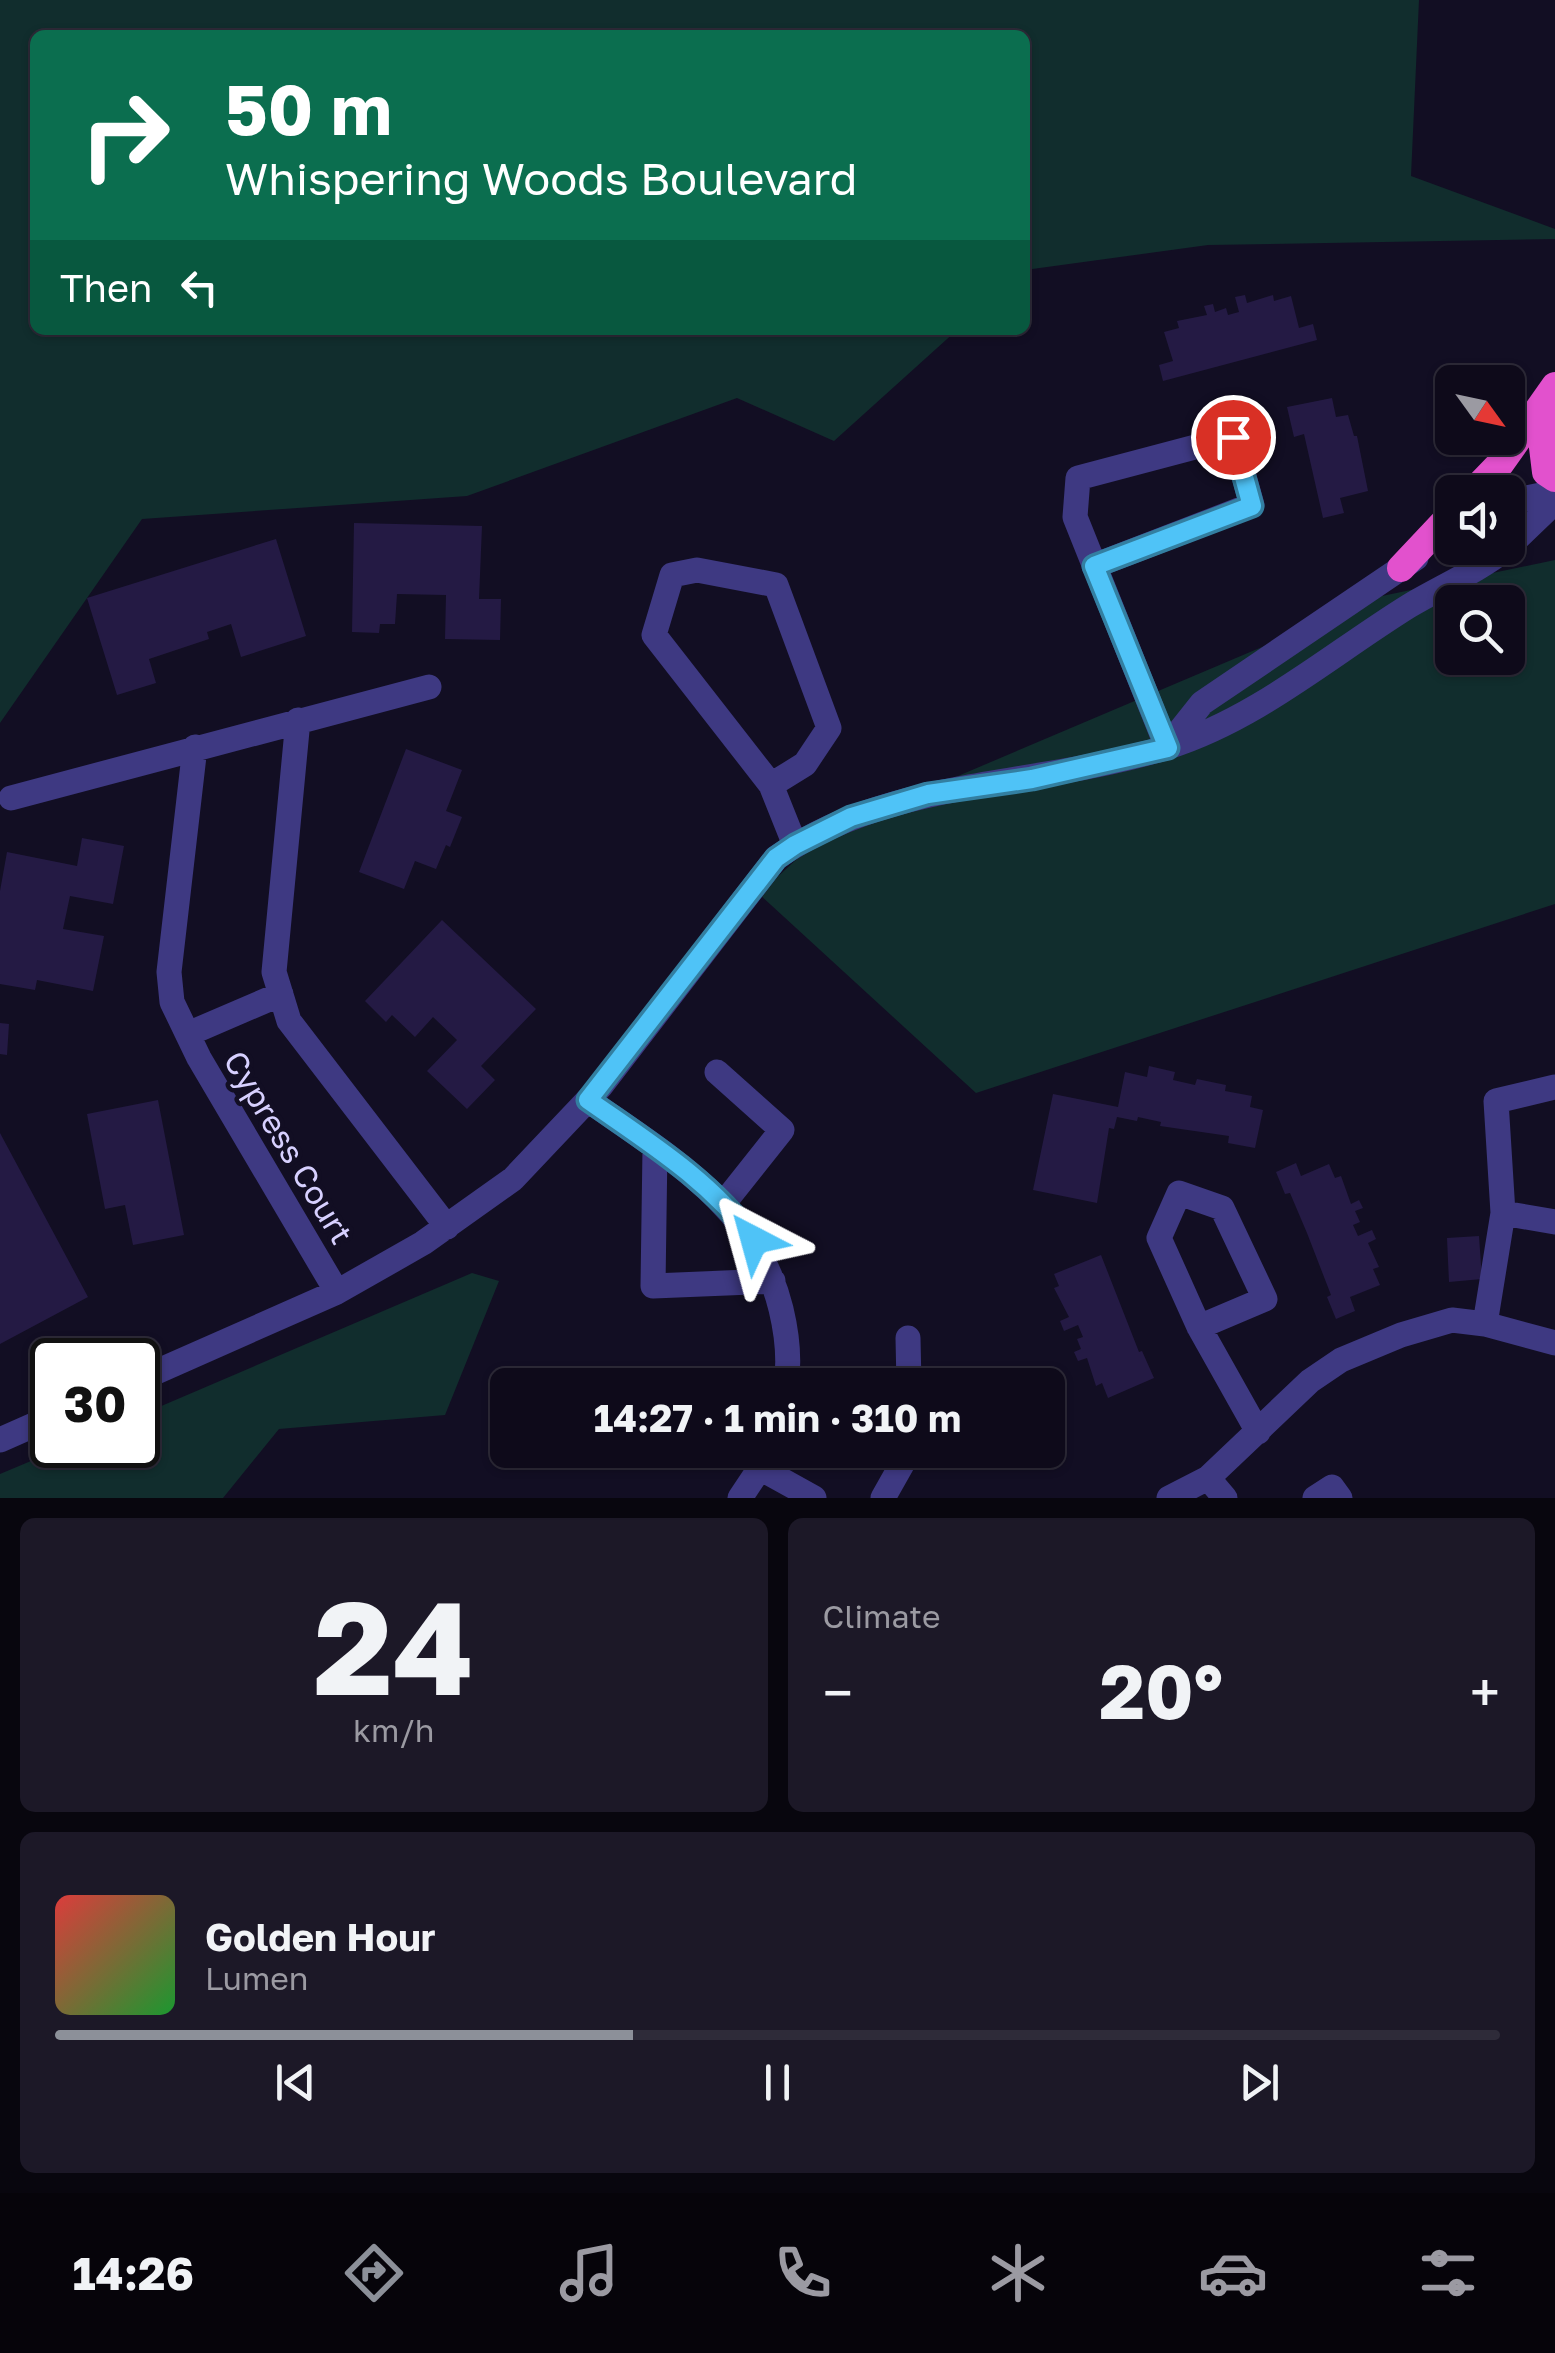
<!DOCTYPE html>
<meta charset="utf-8">
<style>
body{margin:0;font-family:"Golos Text",sans-serif;background:#1c1827;color:#f1f3f6;height:100vh;display:flex;flex-direction:column;font-size:38px;white-space:nowrap}
*{box-sizing:border-box;margin:0}
p{font-size:32px;color:#9b9aa2}
.icon{flex:none;width:55px;height:55px;fill:none;stroke:currentColor;stroke-width:2;stroke-linecap:round;stroke-linejoin:round}
.map{position:relative;height:1498px;overflow:hidden}
.details{display:flex;flex-direction:column;gap:20px;padding:20px;background:#08060e;flex:1}
.details>*{flex:none}
.hud{position:absolute;left:30px;top:30px;width:1000px;height:305px;border-radius:15px;box-shadow:0 2px 8px #0004,0 0 0 2px #2e2b39;background:#0b6e4f;color:#fff;overflow:hidden}
.needle{width:65px;rotate:123deg}
.controls{position:absolute;left:1435px;top:365px;display:grid;gap:20px}
.controls a{display:grid;place-items:center;width:90px;height:90px;border-radius:15px;background:#0e0a1a;box-shadow:0 2px 8px #0004,0 0 0 2px #2e2b39;font-size:50px}
.speed{position:absolute;left:30px;top:1338px;display:flex;gap:20px;font-size:50px;font-weight:700;text-align:center}
.speed>*{display:grid;place-content:center;width:130px;height:130px;border-radius:50%;background:#0e0a1a;box-shadow:0 2px 8px #0004,0 0 0 2px #2e2b39;line-height:1}
.speed .limit{border:5px solid #111;border-radius:15px;background:#fff;color:#111}
.pin{position:absolute;display:grid;place-items:center;width:85px;height:85px;color:#fff;margin:-42px;border:5px solid #fff;border-radius:50%;box-shadow:0 2px 10px #0007}
.me{position:absolute;width:110px;margin:-55px;rotate:321deg;stroke-linejoin:round;filter:drop-shadow(0 0 8px #0008)}
.turn{display:flex;align-items:center;gap:35px;height:210px;padding:0 30px;font-size:45px}
.turn .icon{width:130px;height:130px;stroke-width:2.5}
.turn b{display:block;font-size:70px;line-height:85px}
.then{display:flex;align-items:center;height:95px;padding:0 30px;background:#0003;gap:20px;font-size:38px}
.big{font-size:75px;font-weight:700;line-height:1.1}
.details .tile{flex:1;display:flex;flex-direction:column;justify-content:center;gap:15px;min-width:0;padding:0 35px;border-radius:15px;background:#1c1827}
.details .dial{align-items:center;gap:0}
.dial b{font-size:130px;line-height:1}
.song{display:flex;align-items:center;gap:30px}
.cover{width:120px;height:120px;border-radius:15px;background:linear-gradient(135deg,hsl(0 70% 55%),hsl(130 70% 35%))}
.played{height:10px;border-radius:5px;background:linear-gradient(90deg,#8c9099 40%,#2e2b39 40%)}
.keys{display:flex;justify-content:space-around;direction:ltr}
.heat{display:flex;justify-content:space-between;align-items:center;font-size:55px;direction:ltr}
.details .tiles{flex:1;display:grid;gap:20px;grid-template-columns:1fr 1fr}
.tile:last-child{grid-column:span 2}
.trip{position:absolute;left:490px;top:1368px;width:575px;height:100px;border-radius:15px;background:#0e0a1a;box-shadow:0 2px 8px #0004,0 0 0 2px #2e2b39;font-weight:700;line-height:100px;text-align:center}
.dock{display:flex;height:160px;justify-content:space-around;align-items:center;background:#06040a;color:#9b9aa2}
.dock .icon{width:70px;height:70px}
.dock .active{color:#8c9099}
.dock b{font-size:45px;color:#f1f3f6}
.map>svg:first-child{display:block}
.green{fill:#112d2d;fill-rule:evenodd}
.building{fill:#241a44}
.lines{fill:none;stroke-linecap:round;stroke-linejoin:round}
.minor{stroke:#3e3982;stroke-width:25}
.trunk{stroke:#e251cd;stroke-width:28}
.route-casing{stroke:#337fa1;stroke-width:25}
.route{stroke:#4fc3f7;stroke-width:18}
.labels{text-anchor:middle;dominant-baseline:central;stroke-width:9;stroke-linejoin:round;paint-order:stroke}
.street-label{font-size:32px;fill:#d7d0ff;stroke:#120e23}
</style>
<div class="map">
<svg width="1555" height="1498" viewBox="0 0 1555 1498">
<rect width="100%" height="100%" fill="#120e23"/>
<!-- green -->
<path class="green" d="M0,0H1419L1411,176L1555,229V239L1208,245L1025,270V35H35V330H957L834,441L737,398L467,496L142,519L0,723Z
M1555,560V904L976,1093L759,894L826,832L1382,596ZM1452,602H1508V658H1452Z
M472,1273L499,1281L445,1415L279,1429L223,1498H0V1474L69,1445H138V1416Z"/>
<!-- building -->
<path class="building" d="M1245,295L1247,303L1273,295L1274,301L1291,296L1299,328L1313,324L1317,340L1163,381L1159,365L1173,361L1164,332L1179,328L1177,321L1207,315L1204,306L1213,304L1215,312L1226,308L1228,315L1239,312L1235,297Z
M1332,398L1336,417L1348,415L1354,436H1357L1368,491L1340,498L1344,513L1323,518L1304,434L1294,437L1287,407Z
M354,523L482,526L479,599H501L500,640L445,639L446,595L397,594L395,624H380L379,633L352,632Z
M276,539L306,636L241,657L231,624L207,632L209,639L149,659L156,683L117,695L87,598Z
M406,749L462,770L446,811L462,817L450,847L446,845L436,869L415,861L404,889L359,872Z
M82,838L124,846L113,904L70,896L63,929L104,936L93,991L37,980L35,990L0,984V891L7,852L77,866Z
M442,920L536,1009L481,1066L495,1080L467,1109L427,1071L457,1040L433,1017L415,1037L392,1015L386,1022L365,1001Z
M0,1023L9,1024L7,1055L0,1054Z
M1149,1066L1175,1072L1173,1080L1195,1085L1197,1079L1226,1085L1225,1091L1252,1096L1250,1107L1263,1110L1255,1148L1228,1143L1229,1136L1160,1126L1161,1122L1138,1117L1137,1121L1117,1117L1114,1129L1109,1128L1097,1203L1033,1190L1053,1094L1118,1107L1125,1072L1147,1077Z
M158,1100L184,1235L133,1245L125,1205L105,1209L87,1114Z
M0,1133L88,1297L0,1344Z
M1296,1163L1301,1176L1329,1164L1335,1178L1341,1176L1351,1204L1359,1200L1363,1208L1355,1211L1360,1222L1353,1225L1358,1236L1372,1230L1376,1239L1368,1243L1379,1267L1373,1269L1380,1285L1350,1297L1355,1311L1336,1319L1327,1297L1331,1295L1307,1233L1290,1193L1285,1194L1276,1172Z
M1479,1236L1482,1279L1449,1282L1447,1238Z
M1101,1255L1139,1352L1142,1351L1154,1378L1108,1398L1102,1383L1096,1386L1087,1358L1078,1361L1074,1352L1081,1349L1077,1339L1083,1337L1078,1325L1064,1331L1060,1321L1069,1317L1054,1288L1059,1286L1054,1274Z"/>
<g class="lines">
<!-- minor -->
<path class="minor" d="M1508,502L1555,492
M1508,547L1555,502
M1094,566L1252,505L1233,437L1078,478L1075,517L1167,747
M298,720L274,972L289,1021L447,1227
M195,747L169,972L172,1002L199,1058L337,1292
M1167,747L1202,703L1416,558
M771,785L654,635L672,575L697,570L776,585L829,728L805,764L771,785L795,845
M11,798L429,687
M188,1034L281,994
M717,1072L782,1130L724,1203
M588,1100C669,1157 756,1206 781,1309C787,1334 790,1359 786,1385
M655,1148L653,1286L773,1281
M1503,1213L1555,1222
M1485,1324L1503,1213L1496,1101L1555,1087
M1199,1327L1159,1238L1179,1193L1222,1208L1265,1299L1199,1327L1258,1432
M908,1338L909,1385
M138,1380L337,1292L423,1243L513,1179L601,1086L776,858C891,777 1038,788 1168,747C1257,719 1330,655 1409,606C1441,587 1478,571 1507,548
M0,1440L52,1417
M760,1468L814,1498
M1208,1478L1225,1498
M740,1498L760,1468L768,1450
M883,1498L910,1450
M1169,1498L1208,1478L1310,1381L1341,1360L1401,1335L1452,1320L1485,1324L1555,1343
M1315,1498L1332,1487L1340,1498"/>
<!-- trunk -->
<path class="trunk" d="M1551,406L1541,431L1546,472L1555,478
M1473,492L1500,464L1555,386
M1401,568L1452,514"/>
</g>
<g class="lines">
<defs>
<path id="route" d="M754,1240C710,1180 648,1142 588,1100L776,858L795,845L851,817L928,794L1032,779L1168,748L1094,566L1252,506L1233,437"/>
</defs>
<!-- route casing -->
<use href="#route" class="route-casing"/>
<!-- route -->
<use href="#route" class="route"/>
</g>
<g class="labels">
<!-- street labels -->
<g class="street-label">
<text transform="translate(289 1147) rotate(59)">Cypress Court</text>
</g>
</g>
</svg>
<div class="controls">
<a><svg class="needle" viewBox="-14 -14 28 28"><path d="M0-13l5 13h-10z" fill="#e53935"/><path d="M0 13l5-13h-10z" fill="#9b9aa2"/></svg></a>
<a><svg class="icon" aria-label="sound" viewBox="0 0 24 24"><path d="M4 9h4l5-4v14l-5-4H4zM17 9q2 3 0 6"/></svg></a>
<a><svg class="icon" aria-label="search" viewBox="0 0 24 24"><circle cx="10" cy="10" r="6"/><path d="M15 15l6 6"/></svg></a>
</div>
<div class="speed"><div class="limit">30</div></div>
<div class="pin" style="left:1233px;top:437px;background:#d93025"><svg class="icon" aria-label="arrive" viewBox="0 0 24 24"><path d="M6 21V4h12l-3 4 3 4H6"/></svg></div>
<svg class="me" style="left:754px;top:1240px" viewBox="-20 -20 40 40"><path d="M0-17L14 15 0 8-14 15z" fill="#4fc3f7" stroke="#fff" stroke-width="4"/></svg>
<div class="trip">14:27 · 1 min · 310 m</div>
<div class="hud">
<div class="turn"><svg class="icon" aria-label="right" viewBox="0 0 24 24"><path d="M7 20v-9h11M14 6l5 5-5 5"/></svg><div><b>50 m</b>Whispering Woods Boulevard</div></div>
<div class="then">Then<svg class="icon" aria-label="left" viewBox="0 0 24 24"><path d="M17 20v-9H6M10 6l-5 5 5 5"/></svg></div>
</div>
</div>
<section class="details">
<div class="tiles">
<div class="tile dial"><b>24</b><p>km/h</p></div>
<div class="tile"><p>Climate</p>
<div class="heat"><a>−</a><b class="big">20°</b><a>+</a></div>
</div>
<div class="tile">
<div class="song"><i class="cover"></i><div><b>Golden Hour</b><p>Lumen</p></div></div>
<div class="played"></div>
<div class="keys"><svg class="icon" aria-label="previous" viewBox="0 0 24 24"><path d="M18 5L8 12l10 7zM5 5v14"/></svg><svg class="icon" aria-label="pause" viewBox="0 0 24 24"><path d="M8 5v14M16 5v14"/></svg><svg class="icon" aria-label="next" viewBox="0 0 24 24"><path d="M6 5l10 7-10 7zM19 5v14"/></svg></div>
</div>
</div>
</section>
<nav class="dock">
<b>14:26</b>
<svg class="icon active" aria-label="directions" viewBox="0 0 24 24"><path d="M12 3l9 9-9 9-9-9zM9 14v-3h6M13 9l2 2-2 2"/></svg>
<svg class="icon" aria-label="music" viewBox="0 0 24 24"><path d="M9 18V5l10-2v13"/><circle cx="6" cy="18" r="3"/><circle cx="16" cy="16" r="3"/></svg>
<svg class="icon" aria-label="phone" viewBox="0 0 24 24"><path d="M5 4h4l2 5-3 2q2 4 5 5l2-3 5 2v4C11 20 4 13 5 4z"/></svg>
<svg class="icon" aria-label="climate" viewBox="0 0 24 24"><path d="M12 3v18M4 7l16 10M4 17L20 7"/></svg>
<svg class="icon" aria-label="car" viewBox="0 0 24 24"><path d="M5 17H2v-5l4-1 3-4h7l3 4 3 1v5h-3M9 17h6M6 11h13"/><circle cx="7" cy="17" r="2"/><circle cx="17" cy="17" r="2"/></svg>
<svg class="icon" aria-label="filters" viewBox="0 0 24 24"><path d="M4 7h16M4 17h16"/><circle cx="9" cy="7" r="2"/><circle cx="15" cy="17" r="2"/></svg>
</nav>
